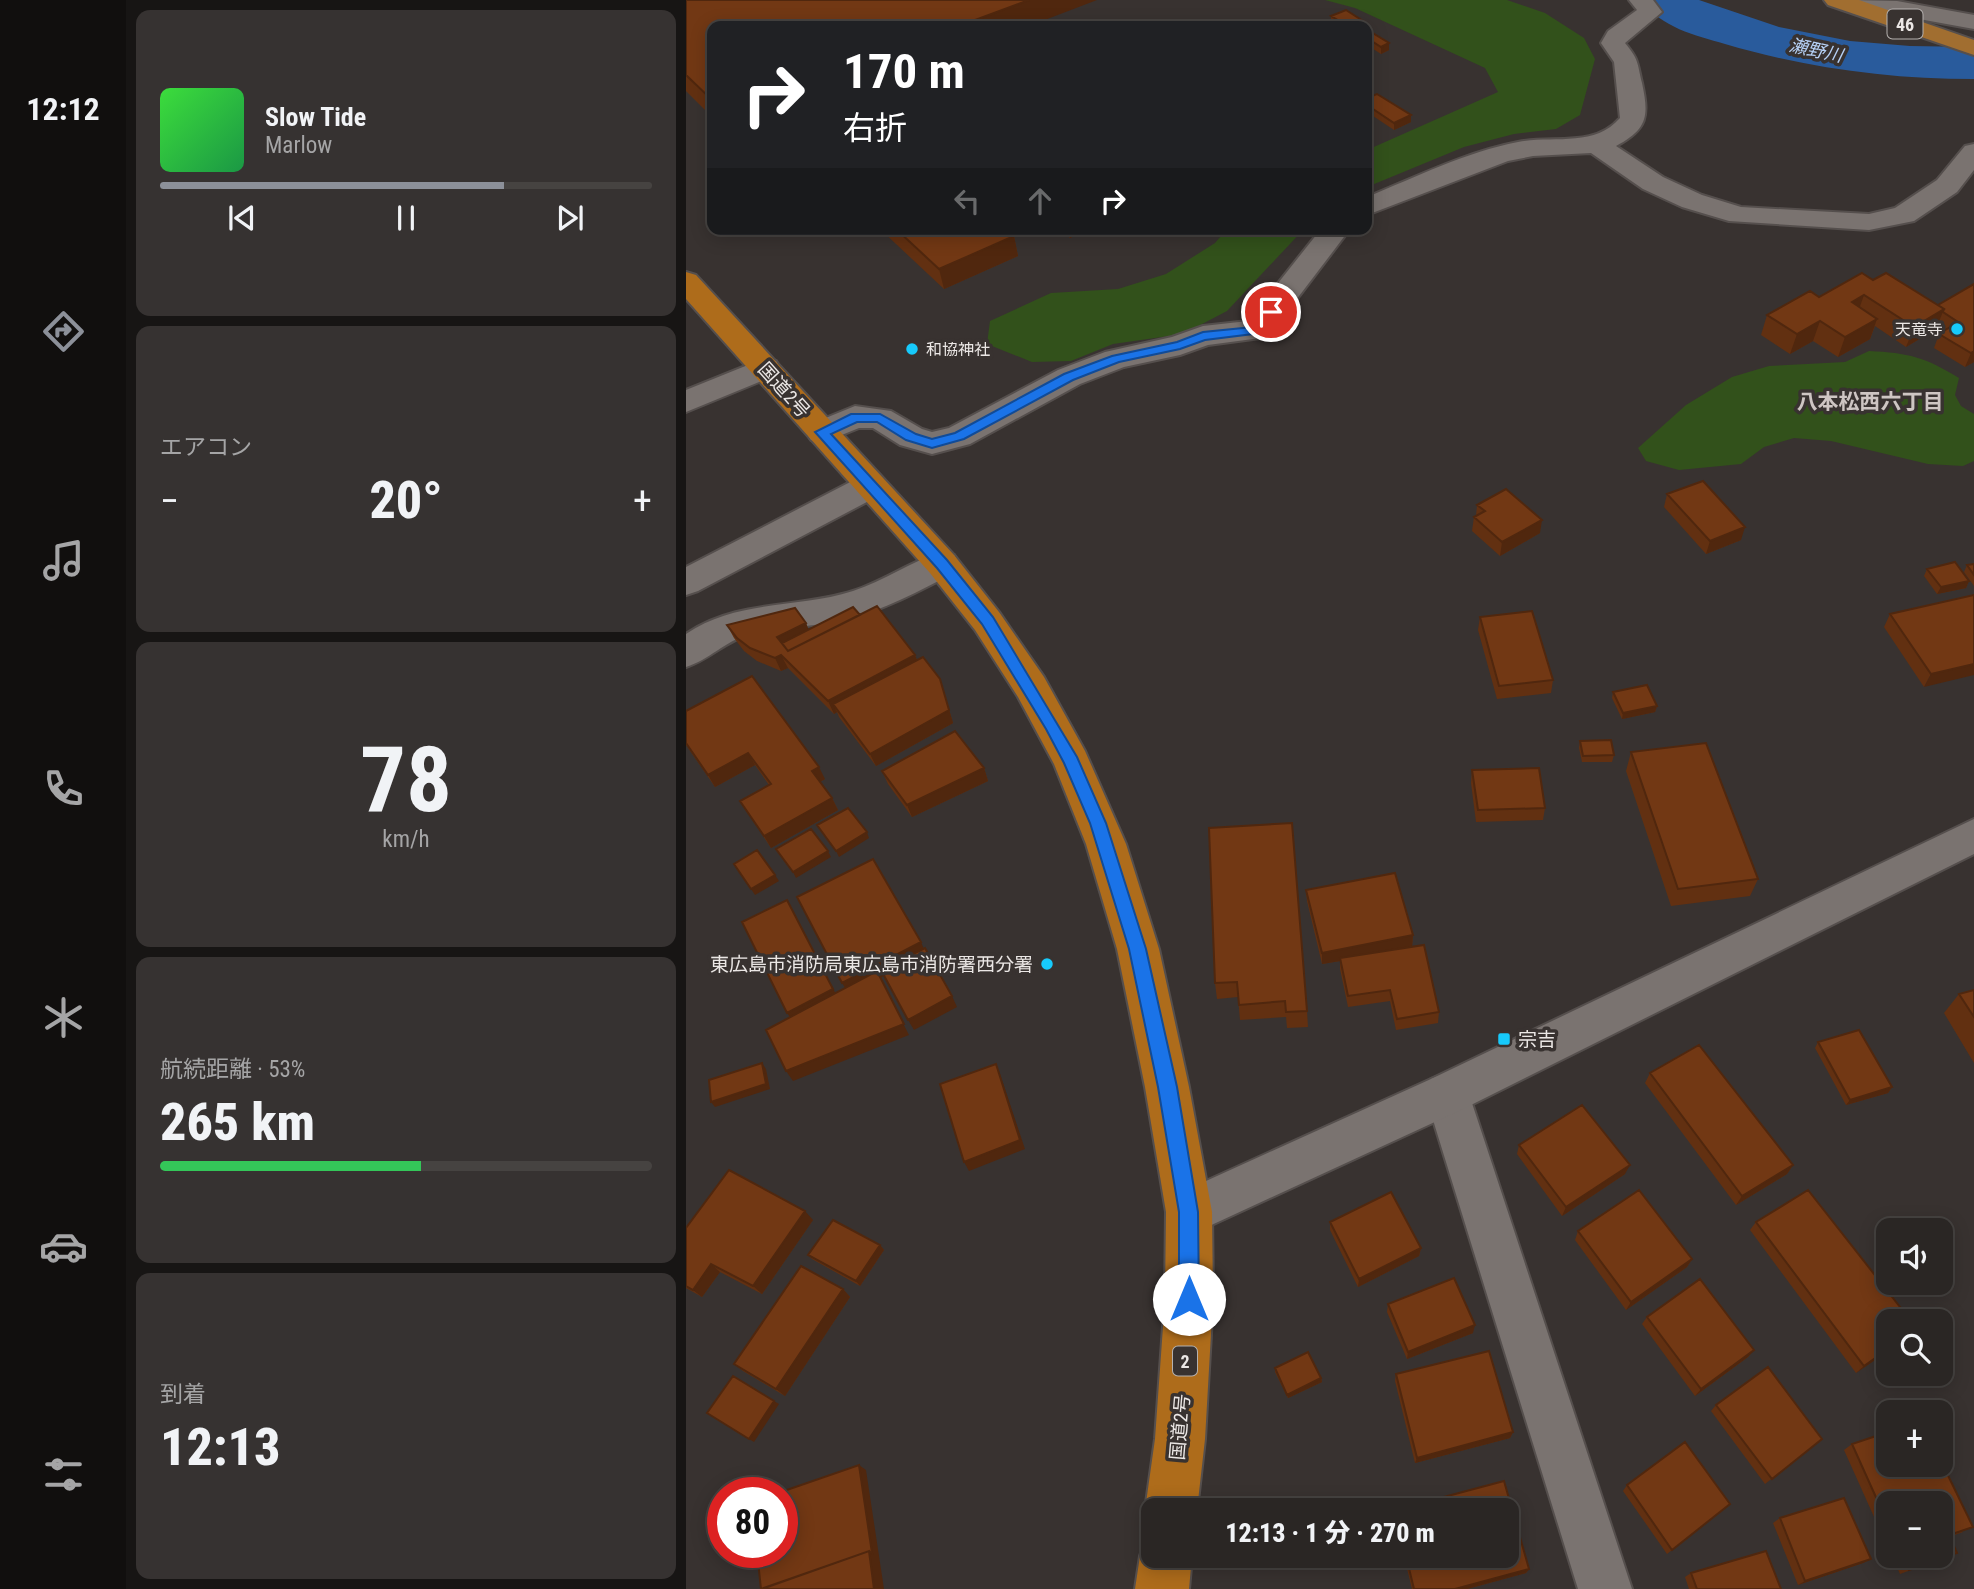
<!DOCTYPE html>
<html lang="ja">
<meta charset="utf-8">
<style>
body{margin:0;font-family:"Roboto Condensed","Noto Sans JP",sans-serif;background:#363231;color:#f1f3f6;height:100vh;display:flex;flex-direction:column;font-size:26px;white-space:nowrap}
*{box-sizing:border-box;margin:0}
p{font-size:23px;color:#a5a5a6}
.icon{flex:none;width:38px;height:38px;fill:none;stroke:currentColor;stroke-width:2;stroke-linecap:round;stroke-linejoin:round}
.map{position:relative;flex:1;overflow:hidden}
.drawer{display:flex;flex-direction:column;gap:10px;padding:10px;background:#171514;width:560px}
.drawer>*{flex:none}
.guide{position:absolute;left:21px;top:21px;width:665px;height:214px;border-radius:14px;box-shadow:0 4px 18px #0003,0 0 0 2px #464341;background:#202124;color:#fff;overflow:hidden}
.buttons{position:absolute;left:1190px;top:1218px;display:grid;gap:14px}
.buttons a{display:grid;place-items:center;width:77px;height:77px;border-radius:14px;background:#2a2624;box-shadow:0 4px 18px #0003,0 0 0 2px #464341;font-size:35px}
.speed{position:absolute;left:21px;top:1477px;display:flex;gap:14px;font-size:35px;font-weight:700;text-align:center}
.speed>*{display:grid;place-content:center;width:91px;height:91px;border-radius:50%;background:#2a2624;box-shadow:0 4px 18px #0003,0 0 0 2px #464341;line-height:1}
.speed .limit{border:10px solid #d22;background:#fff;color:#111}
.pin{position:absolute;display:grid;place-items:center;width:60px;height:60px;color:#fff;margin:-30px;border:4px solid #fff;border-radius:50%;box-shadow:0 2px 7px #0007}
.me{position:absolute;width:77px;margin:-38px;rotate:0deg;stroke-linejoin:round;filter:drop-shadow(0 0 5px #0008)}
.turn{display:flex;align-items:center;gap:24px;height:147px;padding:0 21px;font-size:32px}
.turn .icon{width:91px;height:91px;stroke-width:2.5}
.turn b{display:block;font-size:49px;line-height:60px}
.lanes{display:flex;align-items:center;height:66px;padding:0 21px;background:#0003;justify-content:center;gap:35px;direction:ltr}
.lanes .off{opacity:.35}
.big{font-size:52px;font-weight:800;line-height:1.1}
.drawer .card{flex:1;display:flex;flex-direction:column;justify-content:center;gap:10px;min-width:0;padding:0 24px;border-radius:14px;background:#363231}
.drawer .dial{align-items:center;gap:0}
.dial b{font-size:91px;line-height:1}
.song{display:flex;align-items:center;gap:21px}
.cover{width:84px;height:84px;border-radius:10px;background:linear-gradient(135deg,hsl(120 70% 55%),hsl(140 70% 35%))}
.played{height:7px;border-radius:4px;background:linear-gradient(90deg,#8c9099 70%,#464341 70%)}
.keys{display:flex;justify-content:space-around;direction:ltr}
.heat{display:flex;justify-content:space-between;align-items:center;font-size:38px;direction:ltr}
.charge{height:10px;border-radius:5px;background:linear-gradient(90deg,#34c759 53%,#464341 0)}
.trip{position:absolute;left:455px;top:1498px;width:378px;height:70px;border-radius:14px;background:#2a2624;box-shadow:0 4px 18px #0003,0 0 0 2px #464341;font-weight:800;line-height:70px;text-align:center}
main{display:flex;flex:1;min-height:0}
.tab-bar{display:flex;flex-direction:column;width:126px;justify-content:space-around;align-items:center;background:#110f0e;color:#a5a5a6}
.tab-bar .icon{width:49px;height:49px}
.tab-bar .on{color:#8c9099}
.tab-bar b{font-size:32px;color:#f1f3f6}
.map>svg:first-child{display:block}
.green{fill:#32511b}
.lines{fill:none;stroke-linecap:round;stroke-linejoin:round}
.river{fill:#295b9c;fill-rule:evenodd}
.minor-casing{stroke:#554f4d;stroke-width:4}
.tertiary-casing{stroke:#554f4d;stroke-width:4}
.primary-casing{stroke:#554f4d;stroke-width:4}
.trunk-casing{stroke:#554f4d;stroke-width:4}
.minor{fill:#7a7370;fill-rule:evenodd}
.tertiary{fill:#7a7370;fill-rule:evenodd}
.primary{fill:#a16e30;fill-rule:evenodd}
.trunk{fill:#ae6c1b;fill-rule:evenodd}
.wall{fill:#623011}
.shaded-wall{fill:#50270e}
.building{fill:#723814;stroke:#50270e;stroke-width:2}
.route{fill:#1a73e8;stroke:#114b97;stroke-width:2}
.poi-dot{fill:#17cafb;stroke:#383230;stroke-width:2.5}
.labels{text-anchor:middle;dominant-baseline:central;stroke-width:7;stroke-linejoin:round;paint-order:stroke}
.far-poi-label{font-size:16px;fill:#ebe7e5;stroke:#383230;text-anchor:end}
.shield{fill:#383230;stroke:#b5b1af;stroke-width:2}
.shield-label{font-size:18px;font-weight:bold;fill:#ebe7e5}
.far-water-label{font-size:18px;font-style:italic;fill:#b6d1f6;stroke:#383230}
.street-label{font-size:19px;fill:#ebe7e5;stroke:#383230}
.poi-label{font-size:19px;fill:#ebe7e5;stroke:#383230;text-anchor:end}
.neighbourhood-label{font-size:21px;font-weight:bold;fill:#cec6c3;stroke:#383230}
</style>
<main>
<nav class="tab-bar">
<b>12:12</b>
<svg class="icon on" aria-label="directions" viewBox="0 0 24 24"><path d="M12 3l9 9-9 9-9-9zM9 14v-3h6M13 9l2 2-2 2"/></svg>
<svg class="icon" aria-label="music" viewBox="0 0 24 24"><path d="M9 18V5l10-2v13"/><circle cx="6" cy="18" r="3"/><circle cx="16" cy="16" r="3"/></svg>
<svg class="icon" aria-label="phone" viewBox="0 0 24 24"><path d="M5 4h4l2 5-3 2q2 4 5 5l2-3 5 2v4C11 20 4 13 5 4z"/></svg>
<svg class="icon" aria-label="climate" viewBox="0 0 24 24"><path d="M12 3v18M4 7l16 10M4 17L20 7"/></svg>
<svg class="icon" aria-label="car" viewBox="0 0 24 24"><path d="M5 17H2v-5l4-1 3-4h7l3 4 3 1v5h-3M9 17h6M6 11h13"/><circle cx="7" cy="17" r="2"/><circle cx="17" cy="17" r="2"/></svg>
<svg class="icon" aria-label="filters" viewBox="0 0 24 24"><path d="M4 7h16M4 17h16"/><circle cx="9" cy="7" r="2"/><circle cx="15" cy="17" r="2"/></svg>
</nav>
<section class="drawer">
<div class="card">
<div class="song"><i class="cover"></i><div><b>Slow Tide</b><p>Marlow</p></div></div>
<div class="played"></div>
<div class="keys"><svg class="icon" aria-label="previous" viewBox="0 0 24 24"><path d="M18 5L8 12l10 7zM5 5v14"/></svg><svg class="icon" aria-label="pause" viewBox="0 0 24 24"><path d="M8 5v14M16 5v14"/></svg><svg class="icon" aria-label="next" viewBox="0 0 24 24"><path d="M6 5l10 7-10 7zM19 5v14"/></svg></div>
</div>
<div class="card"><p>エアコン</p>
<div class="heat"><a>−</a><b class="big">20°</b><a>+</a></div>
</div>
<div class="card dial"><b>78</b><p>km/h</p></div>
<div class="card"><p>航続距離 · 53%</p><b class="big">265 km</b><div class="charge"></div></div>
<div class="card"><p>到着</p><b class="big">12:13</b></div>
</section>
<div class="map">
<svg width="1288" height="1589" viewBox="0 0 1288 1589">
<rect width="100%" height="100%" fill="#383230"/>
<!-- green -->
<path class="green" d="M639,0H821L859,13L898,38L909,59L894,115L870,129L828,134L778,147L681,187V150L812,92L799,68L669,8Z
M541,229H618L541,311L497,334L427,344L385,361L346,362L301,344L304,321L365,293L432,289L480,274L529,243Z
M1183,351C1223,353 1239,357 1273,378L1269,395L1275,406L1288,414V461L1277,466L1242,464L1145,441L1108,438L1078,447L1055,464L993,470L960,461L952,448L1000,405L1046,377L1083,366L1159,362Z"/>
<g class="lines">
<!-- river -->
<path class="river" d="M956,0H1013L1093,27L1164,41L1224,46L1288,47V79C1203,79 1121,68 1039,44C1009,35 975,28 956,0Z"/>
<defs>
<path id="minor" d="M943,0H967L976,12L939,43C953,60 951,62 956,83C963,116 962,129 930,146L977,177L1016,195L1055,207L1183,214L1209,208L1251,180L1279,146L1288,144V170L1271,192L1228,221L1183,230L1043,221L996,207L957,189L905,153L847,156L822,161L681,215V197C730,177 780,152 832,142C867,135 908,148 934,118L928,62L915,43L922,31L951,10Z
M1164,0L1211,1L1288,15V29L1211,15L1161,11L1157,6Z
M635,229H664L582,337L522,345L494,355L438,367L394,384L284,444L246,454L214,445L187,428H173L136,443L125,440L120,432L125,424L169,406L205,411L236,429L246,432L263,428L372,370L419,352L486,337L517,326L562,321Z
M79,358L90,361L94,368L90,375L0,412V390Z
M184,475L196,478L200,486L196,494L12,591L0,595V567L172,478Z
M256,552L268,555L273,564L268,573C233,591 198,610 159,620C127,627 94,627 62,635C39,641 23,660 0,667V634C51,599 111,609 167,591C198,581 225,561 256,552Z
M761,1073L777,1079L783,1094L946,1589H892L739,1094L745,1079Z"/>
<path id="tertiary" d="M1288,819V854L777,1109L519,1228L503,1235L487,1228L480,1212L487,1196L745,1079Z"/>
<path id="primary" d="M1138,0H1173L1288,40V55L1142,5Z"/>
<path id="trunk" d="M0,272L10,275L268,555L313,612L358,677L399,751L440,844L473,949L503,1087L526,1212L527,1299L519,1439L511,1510H467V1528L459,1510L469,1439L479,1299L480,1212L459,1087L431,949L400,844L368,764L332,697L289,630L244,573L0,299Z
M467,1535V1556H506L503,1589H449L454,1556L461,1537Z"/>
</defs>
<!-- minor casing -->
<use href="#minor" class="minor-casing"/>
<!-- tertiary casing -->
<use href="#tertiary" class="tertiary-casing"/>
<!-- primary casing -->
<use href="#primary" class="primary-casing"/>
<!-- trunk casing -->
<use href="#trunk" class="trunk-casing"/>
<!-- minor -->
<use href="#minor" class="minor"/>
<!-- tertiary -->
<use href="#tertiary" class="tertiary"/>
<!-- primary -->
<use href="#primary" class="primary"/>
<!-- trunk -->
<use href="#trunk" class="trunk"/>
</g>
<!-- wall -->
<path class="wall" d="M0,0L26,26V117L0,91Z
M645,16L677,26H651L645,23Z
M681,33L703,50L695,54L681,45Z
M681,98L725,122L708,130L681,112Z
M194,229H321L328,236L332,256L258,289Z
M374,229H402L384,238Z
M1187,280L1252,305L1288,284V362L1279,367L1248,348L1253,334L1258,331L1251,326L1250,329L1220,347L1189,326L1184,339L1152,357L1127,341L1104,354L1075,335L1081,315Z
M981,494L1055,540L1020,554L978,507Z
M791,505L854,533L814,556L786,531L788,517L790,516Z
M1288,564V586L1278,572L1281,565Z
M1241,569L1283,581L1280,588L1251,594L1238,576Z
M1288,595L1238,687L1198,627L1204,614Z
M174,615L229,655L231,660L254,679L267,723L190,766L153,717L151,712L148,714L102,668L95,671L71,661L58,651L48,638L41,625L120,623L122,629Z
M794,617L867,680L865,693L811,699L792,630Z
M927,692L971,706L969,712L936,719L926,698Z
M0,711L139,779L134,782L146,798L152,810L85,848L54,801L83,785L69,765L29,787L0,745Z
M894,741L928,755L926,762H896L893,748Z
M945,752L1072,879L1064,896L985,906L940,771Z
M298,768L302,781L226,817L202,784L196,771Z
M786,770L859,808L857,820L790,822L785,783Z
M523,828L621,1011L622,1027L601,1028L600,1017L554,1020L552,997L531,999L529,983Z
M620,890L727,935L726,947L753,1012L752,1023L710,1030L704,1001L662,1007L654,969V961L636,964L621,901Z
M1288,990V1063L1258,1013L1273,994Z
M1132,1042L1206,1087L1202,1093L1160,1105L1129,1048Z
M964,1073L1107,1165L1101,1174L1050,1205L959,1083Z
M833,1145L939,1174L876,1216L831,1154Z
M127,1220L76,1294L34,1272L16,1297L0,1288V1228Z
M644,1222L735,1248L733,1256L672,1287L644,1230Z
M1070,1222L1202,1321V1351L1170,1373L1064,1230Z
M892,1231L1006,1259L1001,1267L940,1310L889,1240Z
M194,1245L198,1250L174,1286L126,1259L122,1255Z
M157,1289L164,1297L99,1396L57,1371L48,1364Z
M702,1304L787,1333L721,1359L701,1312Z
M961,1317L1068,1350L1062,1357L1009,1396L956,1324Z
M589,1368L635,1378L636,1382L602,1398L589,1372Z
M710,1374L827,1432L824,1438L729,1463L709,1381Z
M1030,1405L1136,1439L1079,1484L1025,1411Z
M1166,1444L1277,1532L1263,1537L1271,1553L1214,1574L1206,1556H1255L1202,1503V1548L1158,1450Z
M941,1485L1044,1504L981,1554L937,1491Z
M1094,1518L1185,1559L1177,1563L1112,1585L1087,1523Z
M718,1556H821L843,1569L840,1573L781,1589H726Z
M1005,1573L1095,1589H1003L999,1577Z"/>
<!-- shaded-wall -->
<path class="shaded-wall" d="M343,0H411L343,26H273Z
M677,21V26H664Z
M703,43V50L695,54V47Z
M725,115V122L708,130V123Z
M383,229H402L384,238Z
M328,236L332,256L258,289L253,269Z
M1178,295L1171,315L1166,302Z
M1258,309L1250,329L1220,347L1228,327Z
M1191,319L1184,339L1152,357L1159,337Z
M1134,321L1127,341L1104,354L1111,334Z
M1288,351V362L1279,367L1285,353Z
M856,520L854,533L814,556L816,542Z
M1059,527L1055,540L1020,554L1024,541Z
M1283,581L1280,588L1251,594L1255,587Z
M120,623L125,636L99,649L91,637Z
M95,655L102,668L95,671L89,658Z
M229,655L234,668L147,704L151,712L148,714L142,701Z
M1288,664V675L1238,687L1245,674Z
M254,679L267,723L190,766L184,754Z
M971,706L969,712L936,719L937,713Z
M62,753L69,765L29,787L22,775Z
M133,767L139,779L132,783L126,771Z
M298,768L302,781L226,817L221,805Z
M146,798L152,810L85,848L78,836Z
M181,832L183,838L153,857L150,851Z
M142,851L145,857L110,878L107,872Z
M89,875L93,881L69,895L65,889Z
M101,900L153,1000L108,1023L101,1013Z
M727,935L726,947L654,958V961L636,964V953Z
M235,942L240,954L194,978L223,1035L107,1081L100,1071L163,994L156,983Z
M266,996L271,1007L228,1030L222,1020Z
M76,1063L80,1069L84,1089L29,1107L25,1102Z
M310,1064L314,1074L339,1149L283,1171L278,1162Z
M1206,1087L1202,1093L1160,1105L1164,1100Z
M944,1165L939,1174L876,1216L880,1207Z
M1107,1165L1101,1174L1050,1205L1056,1196Z
M119,1211L127,1220L76,1294L67,1286Z
M194,1245L198,1250L174,1286L170,1281Z
M735,1248L733,1256L672,1287L673,1279Z
M1006,1259L1001,1267L940,1310L945,1302Z
M25,1264L34,1272L16,1297L7,1290Z
M157,1289L164,1297L99,1396L90,1389Z
M789,1325L787,1333L721,1359L722,1352Z
M1202,1349V1351L1170,1373L1178,1366Z
M1068,1350L1062,1357L1009,1396L1015,1389Z
M635,1378L636,1382L602,1398L601,1395Z
M88,1401L93,1404L68,1442L63,1439Z
M827,1432L824,1438L729,1463L731,1458Z
M173,1465L180,1470L198,1589H105Z
M1185,1559L1177,1563L1112,1585L1119,1581Z
M843,1569L840,1573L781,1589H769Z"/>
<!-- building -->
<path class="building" d="M0,0H343L273,26H26V100L0,75Z
M660,10L677,21L662,26L645,16Z
M577,21L586,26H563Z
M685,32L703,43L695,47L681,38V33Z
M691,94L725,115L708,123L681,105V98Z
M210,229H321L328,236L253,269Z
M1176,273L1187,280L1200,273L1258,309L1228,327L1178,295L1166,302L1191,319L1159,337L1134,321L1111,334L1081,315L1124,291L1133,297Z
M1288,284V351L1285,353L1253,334L1272,322L1257,312L1258,309L1252,305Z
M1017,481L1059,527L1024,541L981,494Z
M820,489L856,520L816,542L788,517L799,511L791,505Z
M1269,562L1283,581L1255,587L1241,569Z
M1288,564V575L1281,565Z
M1288,595V664L1245,674L1204,614Z
M191,606L229,655L142,701L95,655L89,658L64,648L51,638L41,625L109,608L120,623L91,637L102,651Z
M167,607L174,615L102,651L96,643Z
M846,611L867,680L813,686L794,617Z
M237,657L254,679L263,710L184,754L147,704Z
M66,676L133,767L126,771L146,798L78,836L54,801L85,784L62,753L22,775L0,743V711Z
M961,685L971,706L937,713L927,692Z
M269,731L298,768L221,805L196,771Z
M925,740L928,755L897,756L894,741Z
M1020,743L1072,879L992,889L945,752Z
M853,768L859,808L792,810L786,770Z
M162,808L181,832L150,851L131,825Z
M606,823L621,1011L600,1012L599,1001L553,1005L551,982L529,983L523,828Z
M125,829L142,851L107,872L90,849Z
M71,850L89,875L65,889L48,864Z
M187,859L235,942L156,983L111,897Z
M709,873L727,935L636,953L620,890Z
M101,900L147,989L101,1013L56,922Z
M738,945L753,1012L711,1019L704,990L662,996L654,958Z
M239,948L266,996L222,1020L195,970Z
M191,971L218,1024L100,1071L80,1030Z
M1288,990V1017L1273,994Z
M1173,1030L1206,1087L1164,1100L1132,1042Z
M1013,1045L1107,1165L1056,1196L964,1073Z
M76,1063L80,1084L25,1102L23,1080Z
M310,1064L334,1140L278,1162L254,1084Z
M896,1105L944,1165L880,1207L833,1145Z
M43,1170L119,1211L67,1286L25,1264L7,1290L0,1286V1228Z
M953,1190L1006,1259L945,1302L892,1231Z
M1122,1190L1225,1321H1202V1349L1178,1366L1070,1222Z
M705,1192L735,1248L673,1279L644,1222Z
M147,1220L194,1245L170,1281L122,1255Z
M115,1266L157,1289L90,1389L48,1364Z
M768,1278L789,1325L722,1352L702,1304Z
M1014,1279L1068,1350L1015,1389L961,1317Z
M803,1351L827,1432L731,1458L710,1374Z
M622,1352L635,1378L601,1395L589,1368Z
M1082,1367L1136,1439L1086,1479L1030,1405Z
M47,1376L88,1401L63,1439L21,1413Z
M1202,1432V1465H1255V1461L1287,1527L1263,1535L1271,1553L1223,1570L1217,1556H1255V1503H1202V1524L1166,1444Z
M999,1442L1044,1504L986,1550L941,1485Z
M173,1465L186,1553L183,1551L75,1589L71,1552H96V1493H92Z
M818,1481L843,1569L769,1589H728L720,1556H821V1510H709Z
M1158,1498L1185,1559L1119,1581L1094,1518Z
M183,1551L188,1589H76Z
M1080,1551L1095,1589H1011L1005,1573Z"/>
<!-- route -->
<path class="route" d="M585,308L591,312L575,333L519,340L494,349L433,362L387,380L278,439L246,448L220,440L191,422H171L145,434L261,560L307,617L391,757L420,823L460,949L491,1087L512,1212L513,1299L510,1306L503,1309L496,1306L493,1299V1212L472,1087L443,949L404,823L378,763L360,729L296,624L251,568L129,432L165,414H194L230,434L246,439L269,433L378,374L426,356L491,342L517,332L567,327L581,309Z"/>
<!-- markers -->
<g class="poi-dot">
<circle cx="1271" cy="329" r="7"/>
<circle cx="226" cy="349" r="7"/>
<circle cx="361" cy="964" r="7"/>
<rect x="811" y="1032" width="14" height="14" rx="3.5"/>
</g>
<g class="labels">
<!-- far-poi labels -->
<g class="far-poi-label">
<text x="1257" y="329">天竜寺</text>
<text x="240" y="349" text-anchor="start">和協神社</text>
</g>
<!-- shield labels -->
<g class="shield">
<rect x="1201.5" y="9.5" width="35" height="29" rx="5"/>
<rect x="487" y="1346.5" width="24" height="29" rx="5"/>
</g>
<g class="shield-label">
<text x="1219" y="24">46</text>
<text x="499" y="1361">2</text>
</g>
<!-- far-water labels -->
<g class="far-water-label">
<text transform="translate(1130 50) rotate(12)">瀬野川</text>
</g>
<!-- street labels -->
<g class="street-label">
<text transform="translate(98 390) rotate(48)">国道2号</text>
<text transform="translate(494 1427) rotate(-85)">国道2号</text>
</g>
<!-- poi labels -->
<g class="poi-label">
<text x="347" y="964">東広島市消防局東広島市消防署西分署</text>
<text x="832" y="1039" text-anchor="start">宗吉</text>
</g>
<!-- neighbourhood labels -->
<g class="neighbourhood-label">
<text x="1184" y="402">八本松西六丁目</text>
</g>
</g>
</svg>
<div class="buttons">
<a><svg class="icon" aria-label="sound" viewBox="0 0 24 24"><path d="M4 9h4l5-4v14l-5-4H4zM17 9q2 3 0 6"/></svg></a>
<a><svg class="icon" aria-label="search" viewBox="0 0 24 24"><circle cx="10" cy="10" r="6"/><path d="M15 15l6 6"/></svg></a>
<a>+</a>
<a>−</a>
</div>
<div class="speed"><div class="limit">80</div></div>
<div class="pin" style="left:585px;top:312px;background:#d93025"><svg class="icon" aria-label="arrive" viewBox="0 0 24 24"><path d="M6 21V4h12l-3 4 3 4H6"/></svg></div>
<svg class="me" style="left:503px;top:1299px" viewBox="-20 -20 40 40"><circle r="19" fill="#fff"/><path d="M0-13L10 11 0 6-10 11z" fill="#1a73e8"/></svg>
<div class="trip">12:13 · 1 分 · 270 m</div>
<div class="guide">
<div class="turn"><svg class="icon" aria-label="right" viewBox="0 0 24 24"><path d="M7 20v-9h11M14 6l5 5-5 5"/></svg><div><b>170 m</b>右折</div></div>
<div class="lanes"><svg class="icon off" aria-label="left" viewBox="0 0 24 24"><path d="M17 20v-9H6M10 6l-5 5 5 5"/></svg><svg class="icon off" aria-label="ahead" viewBox="0 0 24 24"><path d="M12 20V5M6 11l6-6 6 6"/></svg><svg class="icon" aria-label="right" viewBox="0 0 24 24"><path d="M7 20v-9h11M14 6l5 5-5 5"/></svg></div>
</div>
</div>
</main>
